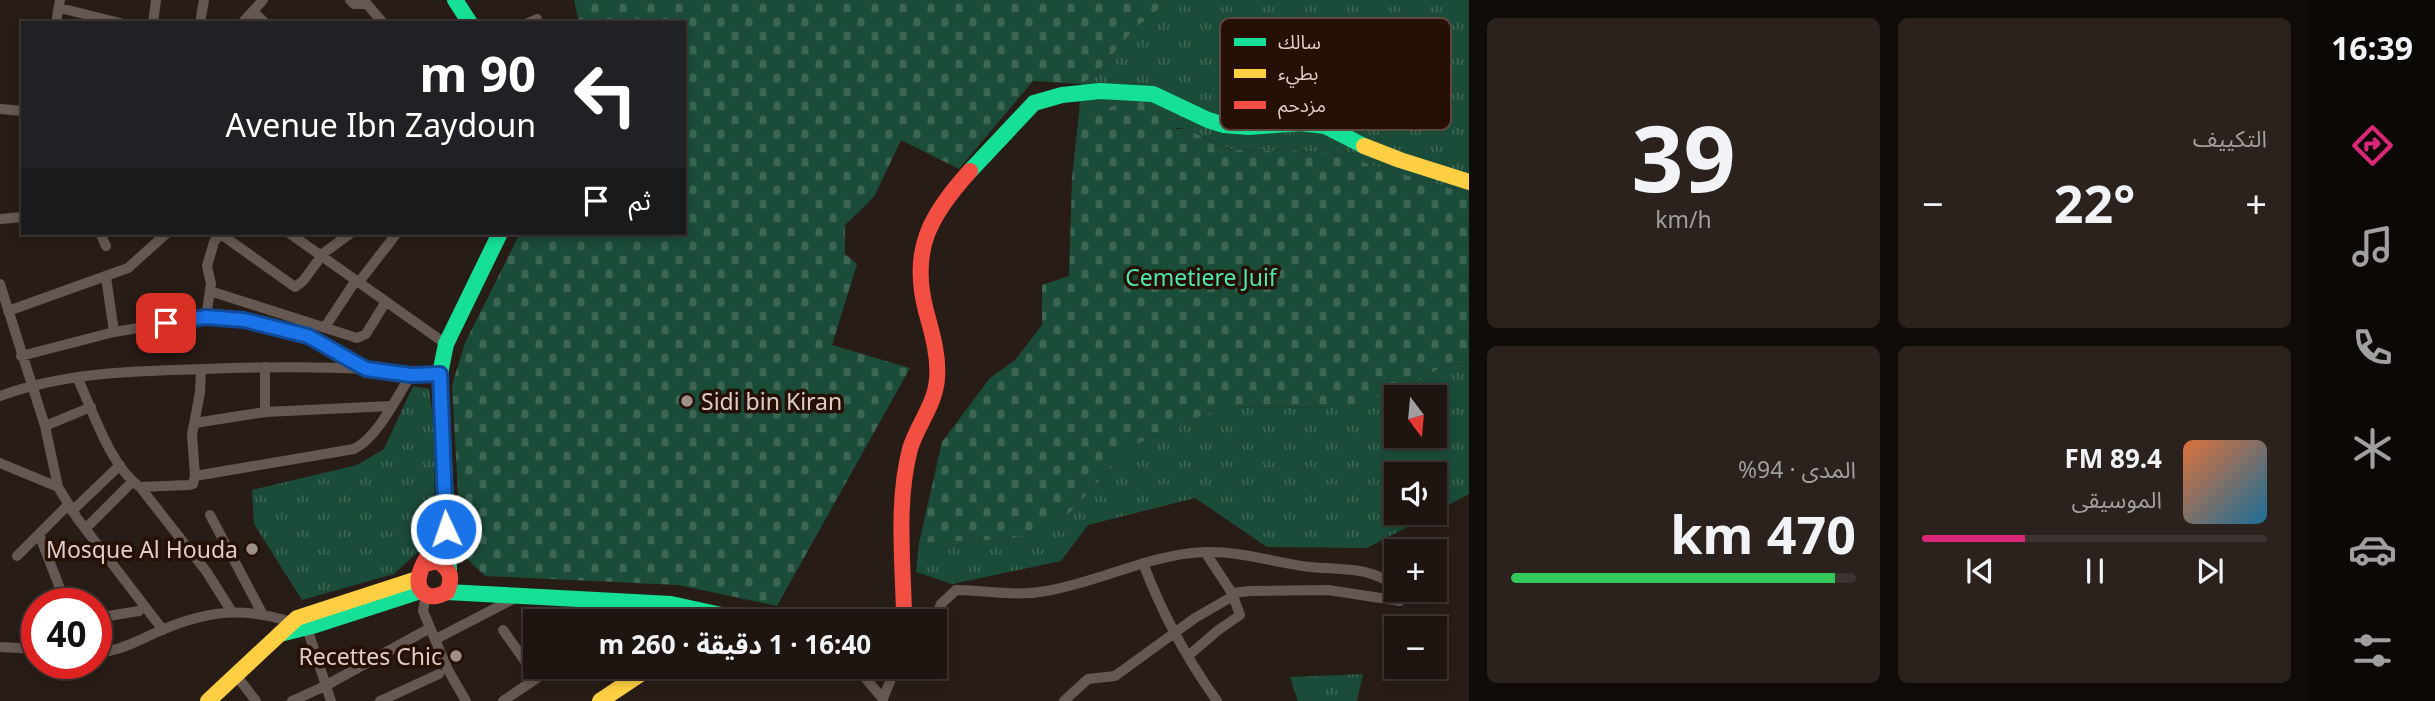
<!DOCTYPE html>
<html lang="ar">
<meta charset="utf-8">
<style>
body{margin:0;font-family:"Noto Sans","Noto Sans Arabic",sans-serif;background:#2b221e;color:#f1f3f6;direction:rtl;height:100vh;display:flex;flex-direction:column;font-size:26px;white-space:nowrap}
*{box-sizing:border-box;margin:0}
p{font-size:23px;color:#a19f9f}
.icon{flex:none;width:38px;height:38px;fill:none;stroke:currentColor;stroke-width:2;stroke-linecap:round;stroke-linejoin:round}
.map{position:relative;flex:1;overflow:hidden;direction:ltr}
.sheet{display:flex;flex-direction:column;gap:18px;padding:18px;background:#100c09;width:840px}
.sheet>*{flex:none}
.banner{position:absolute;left:21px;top:21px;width:665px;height:214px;border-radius:0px;box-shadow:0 4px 10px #0003,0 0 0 2px #3c3430;direction:rtl;background:#202124;color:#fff;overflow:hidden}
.needle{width:46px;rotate:164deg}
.fabs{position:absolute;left:1384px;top:385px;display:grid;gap:14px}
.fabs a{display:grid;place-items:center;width:63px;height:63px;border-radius:0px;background:#1e1510;box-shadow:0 4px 10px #0003,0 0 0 2px #3c3430;font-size:35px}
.speed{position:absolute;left:21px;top:588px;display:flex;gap:14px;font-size:35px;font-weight:700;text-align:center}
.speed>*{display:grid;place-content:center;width:91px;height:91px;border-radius:50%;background:#1e1510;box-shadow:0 4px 10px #0003,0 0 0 2px #3c3430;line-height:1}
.speed .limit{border:10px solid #d22;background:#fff;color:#111}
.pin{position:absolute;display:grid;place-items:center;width:60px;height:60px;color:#fff;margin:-30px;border-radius:14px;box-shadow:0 4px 10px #0006}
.me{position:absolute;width:77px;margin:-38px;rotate:357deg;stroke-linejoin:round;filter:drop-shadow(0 0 5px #0008)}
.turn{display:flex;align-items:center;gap:24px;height:147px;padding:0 35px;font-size:32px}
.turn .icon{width:91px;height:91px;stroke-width:2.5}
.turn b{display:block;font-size:49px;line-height:60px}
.then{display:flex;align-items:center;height:66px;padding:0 35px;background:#0003;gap:14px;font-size:26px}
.big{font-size:52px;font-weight:700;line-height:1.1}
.sheet .widget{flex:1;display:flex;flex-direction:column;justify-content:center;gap:10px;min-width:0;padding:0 24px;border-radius:10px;background:#2b221e}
.sheet .dial{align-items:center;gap:0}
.dial b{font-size:91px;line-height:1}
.song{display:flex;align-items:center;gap:21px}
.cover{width:84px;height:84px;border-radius:10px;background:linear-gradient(135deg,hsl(20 70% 55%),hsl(200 70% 35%))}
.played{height:7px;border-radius:4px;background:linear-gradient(90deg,#db2777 30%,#3c3430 30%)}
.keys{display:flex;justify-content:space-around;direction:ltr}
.heat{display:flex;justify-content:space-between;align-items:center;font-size:38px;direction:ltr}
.charge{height:10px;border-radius:5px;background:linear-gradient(90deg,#34c759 94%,#3c3430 0)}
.sheet .tiles{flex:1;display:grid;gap:18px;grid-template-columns:repeat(2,1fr)}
.trip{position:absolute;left:523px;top:609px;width:424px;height:70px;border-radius:0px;background:#1e1510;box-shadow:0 4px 10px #0003,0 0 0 2px #3c3430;font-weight:700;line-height:70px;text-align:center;direction:rtl}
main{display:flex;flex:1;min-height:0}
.dock{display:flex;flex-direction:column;width:126px;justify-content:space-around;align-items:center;background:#0c0806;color:#a19f9f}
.dock .icon{width:49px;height:49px}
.dock .on{color:#db2777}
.dock b{font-size:32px;color:#f1f3f6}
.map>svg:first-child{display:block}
.grass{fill:url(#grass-tufts);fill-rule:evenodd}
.cemetery{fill:url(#cemetery-stones)}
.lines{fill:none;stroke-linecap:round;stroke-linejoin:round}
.street{stroke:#655853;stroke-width:10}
.fast{stroke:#16e098;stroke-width:16}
.slow{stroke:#ffcf43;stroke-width:16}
.jam{stroke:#f24e42;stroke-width:16}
.route-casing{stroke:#114b97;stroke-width:18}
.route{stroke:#1a73e8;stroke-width:12}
.poi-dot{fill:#9e8f88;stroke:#260f05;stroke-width:2.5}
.labels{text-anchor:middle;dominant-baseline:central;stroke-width:7;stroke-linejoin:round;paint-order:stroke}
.park-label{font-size:23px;fill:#4be8b0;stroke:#260f05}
.poi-label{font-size:23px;fill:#decdc6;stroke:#260f05;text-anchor:end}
.key{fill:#260f05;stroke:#5d483f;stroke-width:2}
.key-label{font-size:19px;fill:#decdc6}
</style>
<main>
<nav class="dock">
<b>16:39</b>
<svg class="icon on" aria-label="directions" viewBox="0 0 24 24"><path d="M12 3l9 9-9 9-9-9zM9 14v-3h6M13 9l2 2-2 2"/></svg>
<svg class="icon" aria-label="music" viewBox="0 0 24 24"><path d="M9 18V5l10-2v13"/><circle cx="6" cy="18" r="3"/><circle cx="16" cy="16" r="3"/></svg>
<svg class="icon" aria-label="phone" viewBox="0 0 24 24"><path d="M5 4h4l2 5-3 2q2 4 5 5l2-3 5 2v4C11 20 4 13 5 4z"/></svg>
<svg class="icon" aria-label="climate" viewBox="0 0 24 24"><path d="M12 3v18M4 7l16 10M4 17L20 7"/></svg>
<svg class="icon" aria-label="car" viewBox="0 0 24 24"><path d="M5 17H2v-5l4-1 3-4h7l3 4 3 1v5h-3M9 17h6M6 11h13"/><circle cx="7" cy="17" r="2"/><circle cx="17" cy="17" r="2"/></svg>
<svg class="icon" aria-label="filters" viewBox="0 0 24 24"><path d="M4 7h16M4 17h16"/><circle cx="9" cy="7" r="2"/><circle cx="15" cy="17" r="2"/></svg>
</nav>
<section class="sheet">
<div class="tiles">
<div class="widget"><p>التكييف</p>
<div class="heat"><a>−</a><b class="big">22°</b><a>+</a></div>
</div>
<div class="widget dial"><b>39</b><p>km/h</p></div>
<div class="widget">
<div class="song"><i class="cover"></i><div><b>89.4 FM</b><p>الموسيقى</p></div></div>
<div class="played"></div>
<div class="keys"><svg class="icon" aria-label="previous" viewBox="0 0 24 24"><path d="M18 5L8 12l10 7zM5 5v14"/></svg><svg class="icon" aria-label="pause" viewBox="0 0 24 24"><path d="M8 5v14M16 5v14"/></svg><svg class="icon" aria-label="next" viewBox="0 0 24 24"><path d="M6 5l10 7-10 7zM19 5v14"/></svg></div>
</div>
<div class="widget"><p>المدى · 94%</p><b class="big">470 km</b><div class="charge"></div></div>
</div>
</section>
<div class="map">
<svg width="1469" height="701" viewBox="0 0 1469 701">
<defs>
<pattern id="grass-tufts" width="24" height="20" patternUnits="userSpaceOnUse" patternTransform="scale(1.75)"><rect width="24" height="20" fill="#1b4c39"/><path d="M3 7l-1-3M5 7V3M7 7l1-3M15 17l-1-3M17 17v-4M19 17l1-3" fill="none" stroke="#3c6554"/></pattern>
<pattern id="cemetery-stones" width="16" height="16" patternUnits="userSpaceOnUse" patternTransform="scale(1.75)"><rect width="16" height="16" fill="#1b4c39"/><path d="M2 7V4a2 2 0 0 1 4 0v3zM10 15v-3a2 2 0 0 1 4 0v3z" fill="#3c6554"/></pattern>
</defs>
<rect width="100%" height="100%" fill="#281c16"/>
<!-- grass -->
<path class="grass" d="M1170,0H1469V194L1329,152L1233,150L1186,129L1079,113L1081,84L1096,74L1135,28Z
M1469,363V494L1435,512V474H1396V513H1434L1367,548L1267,547L1195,498L1088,525L1061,561L952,584L916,572L919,543L1011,539L1067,516L1130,447L1220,408L1356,407L1443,367ZM1396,397H1435V436H1396Z
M413,386L429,389L435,432L434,537L394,574L302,600L254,524L252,490L357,465L384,449Z
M1363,674L1357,701H1298L1290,677Z"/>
<!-- cemetery -->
<path class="cemetery" d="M574,0H1170L1135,28L1096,74L1081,84L1033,81L959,169L901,140L874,197L845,225V254L857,264L832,345L910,368L777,606L678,585L485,576L466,558L458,494L452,385L465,343L520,233H684V23H579Z
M1145,100L1172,113L1176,129H1186L1232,150L1329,152L1469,194V363L1443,367L1356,407L1220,408L1130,447L1067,516L1011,539L919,543L942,442L990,378L1015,360L1042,325V285L1069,276L1072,178L1079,113Z"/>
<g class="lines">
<!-- street -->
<path class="street" d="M350,0L354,4H367L383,23
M60,8L120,23
M253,11L265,23
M56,23L60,0
M153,23L156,0
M200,23L204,0
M242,23L263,0
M528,23L537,19
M0,109L23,111
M0,219L23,217
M100,233L106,246
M289,233L446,344
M321,255L351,233
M106,277L114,332
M359,282L397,233
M0,284L45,426L58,487L77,518L163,630
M210,291L357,338L366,334L385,303
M8,311L128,268L167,233
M206,317L211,284L207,266L214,242L219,235H222L295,287L303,281L317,262
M325,327L356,280
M21,356L114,332L206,317L244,320L308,336L366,369L411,375L440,374
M77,377C93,411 110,466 140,487L206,571L232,612
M0,396C65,372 136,371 205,369C259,367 312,366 365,369
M265,412V367
M195,423L265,412L391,406
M45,426L91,407
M0,463L58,487
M195,476L192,435L200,392L201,369
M140,487L189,485L193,484L195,476L354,449C378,437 396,398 411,375
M72,511L120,465
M210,515L262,613
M86,528L132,482
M39,534L66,604
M1205,552L1232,593L1250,591L1328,590L1400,601L1403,597L1400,590
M17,556L68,505
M1143,563C1161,611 1187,659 1217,701
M426,595L423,611L448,670L466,701
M96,618L139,611
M934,621L941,604L956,590C986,590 1015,597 1046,591C1100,582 1150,554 1205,552C1241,551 1276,563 1310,567C1342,570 1370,566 1396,587
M307,628L331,701
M436,639L517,597
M0,647L37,649
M96,653C121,651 141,639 164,629C211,610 243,607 292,622L293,624
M1188,656L1217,631L1240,615L1232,593
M856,667L883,699
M236,675L256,701
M292,701L325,686L430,628
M380,701L439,674
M503,701L537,678L503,630
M882,701L896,667
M1064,701L1088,679L1115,676L1195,618L1233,596"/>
<!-- fast -->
<path class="fast" d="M455,0L470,23
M970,171L1034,103L1062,95L1100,91L1153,94L1208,120L1224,125L1249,127L1300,123L1325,126L1364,146
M449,569L440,374L446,344L500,233
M447,592L671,604L749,621
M280,634L316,625L421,591"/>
<!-- slow -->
<path class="slow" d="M1364,146L1400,160L1469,182
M208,701L297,618L417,579
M600,701L651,667"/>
<!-- jam -->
<path class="jam" d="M425,564L438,561C451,571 453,577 447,592C440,595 432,599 425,594C405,580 437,543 446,529
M895,621L904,615C903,560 896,503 910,449C917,425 935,405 937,379C939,356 932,333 926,311C910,250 930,215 970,171"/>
</g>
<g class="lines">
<defs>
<path id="route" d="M166,323L206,317L244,320L308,336L366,369L411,375L440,374L446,529"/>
</defs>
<!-- route casing -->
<use href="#route" class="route-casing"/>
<!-- route -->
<use href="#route" class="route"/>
</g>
<!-- markers -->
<g class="poi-dot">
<circle cx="687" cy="401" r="7"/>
<circle cx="252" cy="549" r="7"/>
<circle cx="456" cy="656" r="7"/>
</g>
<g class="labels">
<!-- park labels -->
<g class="park-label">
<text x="1201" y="277">Cemetiere Juif</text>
</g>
<!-- poi labels -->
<g class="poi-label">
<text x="701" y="401" text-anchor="start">Sidi bin Kiran</text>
<text x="238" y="549">Mosque Al Houda</text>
<text x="442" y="656">Recettes Chic</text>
</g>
</g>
<!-- legend -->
<rect x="1220" y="18" width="231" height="112" rx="10" class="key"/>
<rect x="1234" y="38" width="32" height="8" fill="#16e098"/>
<rect x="1234" y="69" width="32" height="9" fill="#ffcf43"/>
<rect x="1234" y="101" width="32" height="8" fill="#f24e42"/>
<g class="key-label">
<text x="1278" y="49">سالك</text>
<text x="1278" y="80">بطيء</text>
<text x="1278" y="112">مزدحم</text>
</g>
</svg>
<div class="fabs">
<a><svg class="needle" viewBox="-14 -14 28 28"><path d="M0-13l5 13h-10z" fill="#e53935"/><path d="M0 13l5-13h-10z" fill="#a19f9f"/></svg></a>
<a><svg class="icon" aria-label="sound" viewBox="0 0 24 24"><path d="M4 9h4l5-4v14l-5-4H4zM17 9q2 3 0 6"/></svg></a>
<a>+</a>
<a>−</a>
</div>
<div class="speed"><div class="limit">40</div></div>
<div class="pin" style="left:166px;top:323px;background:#d93025"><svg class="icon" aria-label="arrive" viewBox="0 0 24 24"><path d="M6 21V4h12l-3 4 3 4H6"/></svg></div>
<svg class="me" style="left:446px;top:529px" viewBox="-20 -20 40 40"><circle r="17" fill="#1a73e8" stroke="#fff" stroke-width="3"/><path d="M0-11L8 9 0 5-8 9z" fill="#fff"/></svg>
<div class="trip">16:40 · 1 دقيقة · 260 m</div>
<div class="banner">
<div class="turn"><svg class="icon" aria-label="left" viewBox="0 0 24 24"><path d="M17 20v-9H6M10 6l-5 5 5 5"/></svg><div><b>90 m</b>Avenue Ibn Zaydoun</div></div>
<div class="then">ثم<svg class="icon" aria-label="arrive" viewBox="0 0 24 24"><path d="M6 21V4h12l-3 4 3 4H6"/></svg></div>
</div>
</div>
</main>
